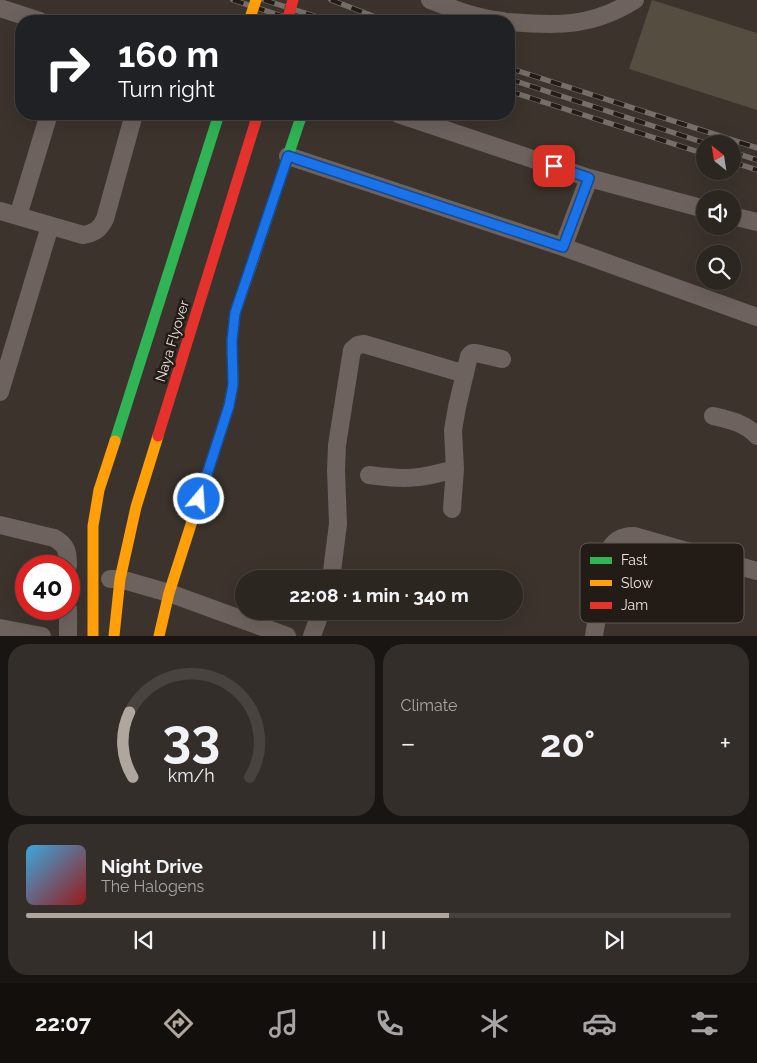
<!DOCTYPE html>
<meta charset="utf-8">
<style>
body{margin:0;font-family:Raleway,sans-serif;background:#342e2a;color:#f1f3f6;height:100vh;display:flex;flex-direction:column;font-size:19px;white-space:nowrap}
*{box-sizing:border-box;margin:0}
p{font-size:16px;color:#a6a5a5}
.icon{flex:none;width:28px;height:28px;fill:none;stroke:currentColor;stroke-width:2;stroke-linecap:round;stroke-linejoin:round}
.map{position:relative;height:636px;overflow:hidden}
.side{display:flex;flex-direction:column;gap:8px;padding:8px;background:#181512;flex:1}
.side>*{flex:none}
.top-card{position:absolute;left:15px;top:15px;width:500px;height:105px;border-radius:20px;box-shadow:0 5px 20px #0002,0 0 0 1px #48433f;background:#202124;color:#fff;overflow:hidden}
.needle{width:32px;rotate:330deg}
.fabs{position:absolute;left:696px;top:135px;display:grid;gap:10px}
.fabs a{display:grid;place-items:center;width:45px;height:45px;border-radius:50%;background:#2c2621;box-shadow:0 5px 20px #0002,0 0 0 1px #48433f;font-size:25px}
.speed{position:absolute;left:15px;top:555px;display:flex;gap:10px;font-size:25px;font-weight:700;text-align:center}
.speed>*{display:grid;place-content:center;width:65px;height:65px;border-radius:50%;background:#2c2621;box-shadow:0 5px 20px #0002,0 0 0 1px #48433f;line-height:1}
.speed .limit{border:8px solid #d22;background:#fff;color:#111}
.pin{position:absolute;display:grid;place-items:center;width:42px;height:42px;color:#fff;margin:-21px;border-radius:10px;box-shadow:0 2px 8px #0006}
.me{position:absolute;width:55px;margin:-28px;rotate:18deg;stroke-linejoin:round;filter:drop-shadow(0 0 4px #0008)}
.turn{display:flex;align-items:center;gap:18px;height:105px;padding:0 20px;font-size:22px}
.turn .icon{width:65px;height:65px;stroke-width:2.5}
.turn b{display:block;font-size:35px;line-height:42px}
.big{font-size:38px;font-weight:700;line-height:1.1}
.side .tile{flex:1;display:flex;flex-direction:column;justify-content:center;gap:8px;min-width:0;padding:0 18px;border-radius:20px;background:#342e2a}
.side .dial{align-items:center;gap:0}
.dial svg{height:130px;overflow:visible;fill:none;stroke:#48433f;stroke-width:7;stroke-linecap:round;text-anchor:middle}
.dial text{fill:#f1f3f6;stroke:none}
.song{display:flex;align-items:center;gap:15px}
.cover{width:60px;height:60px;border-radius:8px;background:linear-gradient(135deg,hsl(200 70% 55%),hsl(0 70% 35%))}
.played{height:5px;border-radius:2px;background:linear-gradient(90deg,#afa69e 60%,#48433f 60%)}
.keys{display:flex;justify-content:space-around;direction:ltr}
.heat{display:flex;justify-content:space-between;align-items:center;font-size:28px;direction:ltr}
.side .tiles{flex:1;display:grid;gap:8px;grid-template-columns:1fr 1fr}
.tile:last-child{grid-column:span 2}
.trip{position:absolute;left:235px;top:570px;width:288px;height:50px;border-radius:25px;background:#2c2621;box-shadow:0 5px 20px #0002,0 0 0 1px #48433f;font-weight:700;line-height:50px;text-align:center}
.tabs{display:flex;height:80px;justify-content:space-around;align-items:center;background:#120f0d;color:#a6a5a5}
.tabs .icon{width:35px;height:35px}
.tabs .selected{color:#afa69e}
.tabs b{font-size:22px;color:#f1f3f6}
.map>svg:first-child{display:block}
.building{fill:#554e40}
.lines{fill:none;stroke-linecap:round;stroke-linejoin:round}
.street{stroke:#6d625e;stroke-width:18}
.fast{stroke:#30b455;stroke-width:11}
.slow{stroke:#ff9f0a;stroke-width:11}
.jam{stroke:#e5322d;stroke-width:11}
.rail-casing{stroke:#766e68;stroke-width:5.5}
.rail{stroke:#231c16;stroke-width:4;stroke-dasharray:11;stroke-linecap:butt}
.slow-bridge{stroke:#ff9f0a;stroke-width:11}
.jam-bridge{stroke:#e5322d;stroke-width:11}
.route-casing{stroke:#114b97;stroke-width:12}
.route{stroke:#1a73e8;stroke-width:9}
.labels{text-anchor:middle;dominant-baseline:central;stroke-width:5;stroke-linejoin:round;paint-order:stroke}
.street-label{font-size:14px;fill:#ede4dc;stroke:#231c16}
.key{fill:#231c16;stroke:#605851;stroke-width:1}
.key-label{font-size:14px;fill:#ede4dc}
</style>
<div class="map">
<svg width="757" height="636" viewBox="0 0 757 636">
<rect width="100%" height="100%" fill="#3b332c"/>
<!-- building -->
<path class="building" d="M652,0L757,33V110L629,69Z"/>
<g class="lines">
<!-- street -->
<path class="street" d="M430,0C453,9 478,19 503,21
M0,8L40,21
M509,22C558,26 592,27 635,0
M398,114L589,178L705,209
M288,156L563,247L757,317
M0,211L83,235C95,233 100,229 105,219L134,114
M18,216L49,114
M732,216L757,222
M563,247L589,178
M0,392L50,226
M713,416C730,420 745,423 757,436
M369,475C405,480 420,479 455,469
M452,509L455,469L453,430L457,407L469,356L472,353H476L502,359
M0,525L54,538C67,545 68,552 68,566
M110,579H120L169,593L287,636
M331,579L338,524L336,470L337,445L352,350L358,345L364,344L465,374
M68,609V636
M0,628L42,636
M312,636L321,611
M594,636L607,554C613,541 620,536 634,536L757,571"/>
<!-- fast -->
<path class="fast" d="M254,258L302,114
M115,441L219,114"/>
<!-- slow -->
<path class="slow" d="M93,636V526L99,490L115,441
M114,636L120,579L136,507L158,436
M159,636L169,593L229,406L233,385L232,341L235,313L254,258"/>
<!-- jam -->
<path class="jam" d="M158,436L258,114"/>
<defs>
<path id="rail" d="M233,0L297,21
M264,0L330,21
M331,0L386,21
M509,68L757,148
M509,79L708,144
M509,91L705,154
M732,152L757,160
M732,162L757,170"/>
</defs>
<!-- rail casing -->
<use href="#rail" class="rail-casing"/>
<!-- rail -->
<use href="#rail" class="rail"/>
<!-- slow-bridge -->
<path class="slow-bridge" d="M249,21L256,0"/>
<!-- jam-bridge -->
<path class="jam-bridge" d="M287,21L293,0"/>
</g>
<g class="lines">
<defs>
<path id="route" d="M199,499L229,406L233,385L232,341L235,313L288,156L563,247L589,178L554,166"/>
</defs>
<!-- route casing -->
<use href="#route" class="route-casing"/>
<!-- route -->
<use href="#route" class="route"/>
</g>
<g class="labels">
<!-- street labels -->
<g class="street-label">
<text transform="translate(172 341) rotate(-73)">Naya Flyover</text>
</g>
</g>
<!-- legend -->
<rect x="580" y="543" width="164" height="80" rx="8" class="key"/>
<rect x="590" y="557" width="22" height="7" fill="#30b455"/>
<rect x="590" y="580" width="22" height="6" fill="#ff9f0a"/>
<rect x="590" y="602" width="22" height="7" fill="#e5322d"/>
<g class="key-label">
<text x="621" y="565">Fast</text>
<text x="621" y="588">Slow</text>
<text x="621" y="610">Jam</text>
</g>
</svg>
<div class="fabs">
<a><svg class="needle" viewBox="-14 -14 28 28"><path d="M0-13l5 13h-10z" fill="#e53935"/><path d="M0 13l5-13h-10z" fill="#a6a5a5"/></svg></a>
<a><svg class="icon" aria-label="sound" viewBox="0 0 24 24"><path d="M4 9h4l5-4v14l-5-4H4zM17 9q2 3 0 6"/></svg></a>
<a><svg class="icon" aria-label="search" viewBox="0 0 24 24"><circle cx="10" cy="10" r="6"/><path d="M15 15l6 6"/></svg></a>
</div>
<div class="speed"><div class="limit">40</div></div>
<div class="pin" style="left:554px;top:166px;background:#d93025"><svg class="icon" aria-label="arrive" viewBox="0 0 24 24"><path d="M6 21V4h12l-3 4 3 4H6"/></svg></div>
<svg class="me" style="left:199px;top:499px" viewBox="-20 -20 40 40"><circle r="17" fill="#1a73e8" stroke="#fff" stroke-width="3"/><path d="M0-11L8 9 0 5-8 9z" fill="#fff"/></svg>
<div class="trip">22:08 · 1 min · 340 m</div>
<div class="top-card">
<div class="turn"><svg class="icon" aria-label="right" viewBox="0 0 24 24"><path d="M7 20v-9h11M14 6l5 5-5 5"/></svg><div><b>160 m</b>Turn right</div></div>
</div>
</div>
<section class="side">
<div class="tiles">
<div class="tile dial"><svg viewBox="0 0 100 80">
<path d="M14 69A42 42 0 1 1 86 69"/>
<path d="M14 69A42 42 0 0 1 12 29" stroke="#afa69e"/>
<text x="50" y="56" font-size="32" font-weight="700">33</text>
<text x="50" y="72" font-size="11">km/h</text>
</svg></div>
<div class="tile"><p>Climate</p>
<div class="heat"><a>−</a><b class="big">20°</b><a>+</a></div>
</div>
<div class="tile">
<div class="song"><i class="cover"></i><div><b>Night Drive</b><p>The Halogens</p></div></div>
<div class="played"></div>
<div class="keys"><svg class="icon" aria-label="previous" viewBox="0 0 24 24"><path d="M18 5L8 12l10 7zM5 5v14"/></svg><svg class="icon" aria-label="pause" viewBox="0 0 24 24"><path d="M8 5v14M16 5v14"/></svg><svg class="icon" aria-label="next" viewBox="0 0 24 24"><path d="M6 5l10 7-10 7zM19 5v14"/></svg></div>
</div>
</div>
</section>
<nav class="tabs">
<b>22:07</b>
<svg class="icon selected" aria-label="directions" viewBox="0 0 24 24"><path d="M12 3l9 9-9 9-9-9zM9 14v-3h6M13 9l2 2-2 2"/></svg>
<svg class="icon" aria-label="music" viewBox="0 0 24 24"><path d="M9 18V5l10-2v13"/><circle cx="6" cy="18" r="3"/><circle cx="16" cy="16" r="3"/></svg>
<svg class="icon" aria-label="phone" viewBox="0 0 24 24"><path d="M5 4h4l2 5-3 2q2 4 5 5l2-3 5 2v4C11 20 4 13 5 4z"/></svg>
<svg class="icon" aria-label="climate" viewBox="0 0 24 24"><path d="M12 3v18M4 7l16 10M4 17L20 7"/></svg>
<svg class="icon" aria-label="car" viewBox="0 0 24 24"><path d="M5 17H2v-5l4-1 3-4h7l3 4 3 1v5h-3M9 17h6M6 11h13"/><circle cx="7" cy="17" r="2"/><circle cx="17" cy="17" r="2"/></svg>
<svg class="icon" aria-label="filters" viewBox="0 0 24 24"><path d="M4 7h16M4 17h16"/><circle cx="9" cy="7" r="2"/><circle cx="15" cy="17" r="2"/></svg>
</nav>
